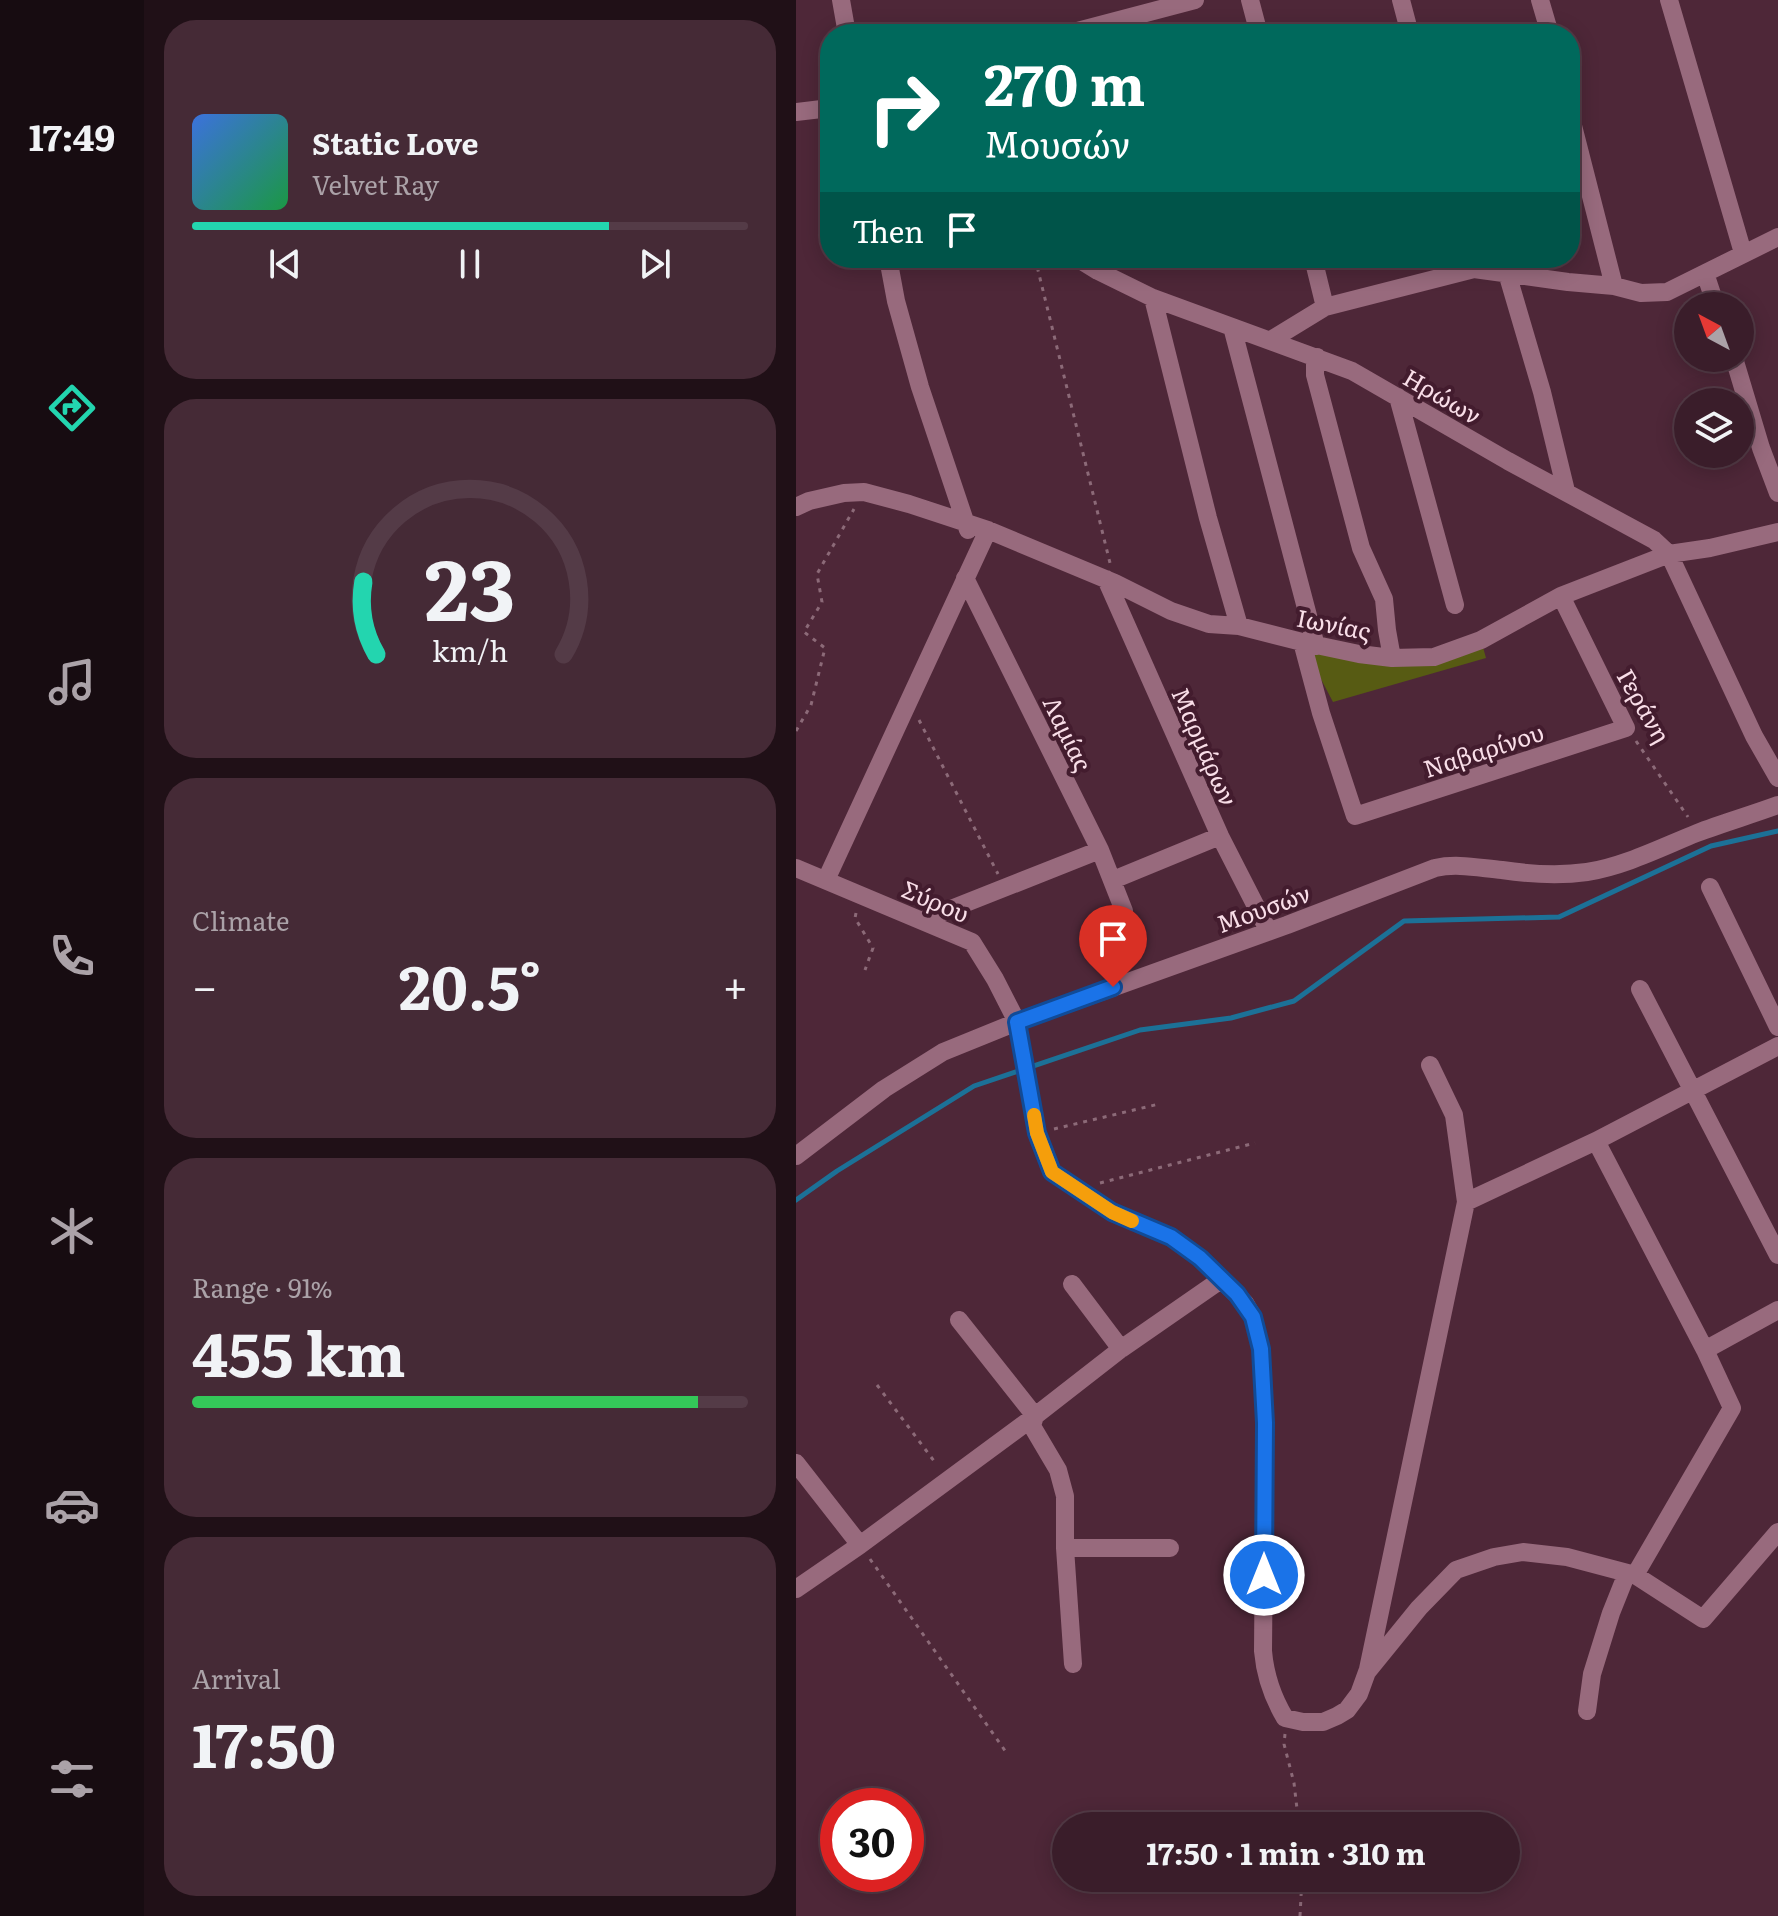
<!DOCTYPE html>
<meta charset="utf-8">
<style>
body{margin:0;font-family:Literata,serif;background:#452a36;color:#f1f3f6;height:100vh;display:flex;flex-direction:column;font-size:30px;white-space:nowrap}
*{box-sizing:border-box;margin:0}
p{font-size:26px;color:#aba2a8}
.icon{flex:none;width:44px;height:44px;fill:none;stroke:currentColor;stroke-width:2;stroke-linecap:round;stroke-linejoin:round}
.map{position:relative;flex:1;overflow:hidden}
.details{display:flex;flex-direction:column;gap:20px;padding:20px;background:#201017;width:652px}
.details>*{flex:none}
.top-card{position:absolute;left:24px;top:24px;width:760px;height:244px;border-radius:32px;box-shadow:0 4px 20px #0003,0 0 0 2px #543b47;background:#00695c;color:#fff;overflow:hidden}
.needle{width:52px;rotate:319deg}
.fabs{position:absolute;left:878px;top:292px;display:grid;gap:16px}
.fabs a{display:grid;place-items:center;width:80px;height:80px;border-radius:50%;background:#3a1d2a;box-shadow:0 4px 20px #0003,0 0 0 2px #543b47;font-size:40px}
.speed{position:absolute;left:24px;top:1788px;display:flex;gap:16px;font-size:40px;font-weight:700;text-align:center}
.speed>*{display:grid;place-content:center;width:104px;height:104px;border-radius:50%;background:#3a1d2a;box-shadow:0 4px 20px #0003,0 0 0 2px #543b47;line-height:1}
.speed .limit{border:12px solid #d22;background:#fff;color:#111}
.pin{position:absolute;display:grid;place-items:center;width:68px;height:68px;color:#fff;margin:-82px -34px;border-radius:50% 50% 50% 0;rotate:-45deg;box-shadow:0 0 8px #0007}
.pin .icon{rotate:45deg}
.me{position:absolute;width:88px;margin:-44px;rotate:0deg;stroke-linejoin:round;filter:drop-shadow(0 0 6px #0008)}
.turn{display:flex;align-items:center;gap:28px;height:168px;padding:0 32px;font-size:36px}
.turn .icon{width:104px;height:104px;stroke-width:2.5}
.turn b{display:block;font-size:56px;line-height:68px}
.then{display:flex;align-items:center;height:76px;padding:0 32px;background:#0003;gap:16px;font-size:30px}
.big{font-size:60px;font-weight:700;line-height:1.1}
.details .card{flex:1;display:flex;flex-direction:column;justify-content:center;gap:12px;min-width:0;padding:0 28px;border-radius:32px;background:#452a36}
.details .dial{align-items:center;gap:0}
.dial svg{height:208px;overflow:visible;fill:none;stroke:#543b47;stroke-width:7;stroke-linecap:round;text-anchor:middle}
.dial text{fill:#f1f3f6;stroke:none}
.song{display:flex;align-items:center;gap:24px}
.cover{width:96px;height:96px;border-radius:12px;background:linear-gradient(135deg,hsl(220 70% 55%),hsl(140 70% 35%))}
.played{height:8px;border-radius:4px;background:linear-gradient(90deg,#23d5af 75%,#543b47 75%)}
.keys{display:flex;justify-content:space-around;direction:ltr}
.heat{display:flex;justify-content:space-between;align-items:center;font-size:44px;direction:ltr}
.charge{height:12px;border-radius:6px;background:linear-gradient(90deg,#34c759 91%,#543b47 0)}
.trip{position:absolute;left:256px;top:1812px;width:468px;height:80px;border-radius:40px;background:#3a1d2a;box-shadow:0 4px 20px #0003,0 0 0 2px #543b47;font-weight:700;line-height:80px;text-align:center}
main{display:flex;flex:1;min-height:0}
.tab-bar{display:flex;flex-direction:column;width:144px;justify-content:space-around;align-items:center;background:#170c11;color:#aba2a8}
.tab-bar .icon{width:56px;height:56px}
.tab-bar .on{color:#23d5af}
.tab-bar b{font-size:36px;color:#f1f3f6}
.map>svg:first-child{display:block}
.green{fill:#575b13}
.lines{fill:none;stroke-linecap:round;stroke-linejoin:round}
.stream{stroke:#1c7197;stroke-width:5}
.path{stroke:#8c6a78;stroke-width:3;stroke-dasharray:4 6;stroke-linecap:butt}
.minor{stroke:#986a7d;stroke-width:18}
.route-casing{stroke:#114b97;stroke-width:20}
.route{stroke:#1a73e8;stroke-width:14}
.slow{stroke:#f59e0b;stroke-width:14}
.labels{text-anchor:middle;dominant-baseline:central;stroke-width:8;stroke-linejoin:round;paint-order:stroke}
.street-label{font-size:24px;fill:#f9dee8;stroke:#431c2e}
</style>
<main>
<nav class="tab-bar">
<b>17:49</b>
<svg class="icon on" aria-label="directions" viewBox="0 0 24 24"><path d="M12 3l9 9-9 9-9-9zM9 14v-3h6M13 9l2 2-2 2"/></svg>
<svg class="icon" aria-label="music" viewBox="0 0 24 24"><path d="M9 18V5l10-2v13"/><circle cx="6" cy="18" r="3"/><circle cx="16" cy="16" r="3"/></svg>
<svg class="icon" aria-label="phone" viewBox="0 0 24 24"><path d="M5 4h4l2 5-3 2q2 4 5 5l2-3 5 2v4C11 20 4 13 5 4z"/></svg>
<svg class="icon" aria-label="climate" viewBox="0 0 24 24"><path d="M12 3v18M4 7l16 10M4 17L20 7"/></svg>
<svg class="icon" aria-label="car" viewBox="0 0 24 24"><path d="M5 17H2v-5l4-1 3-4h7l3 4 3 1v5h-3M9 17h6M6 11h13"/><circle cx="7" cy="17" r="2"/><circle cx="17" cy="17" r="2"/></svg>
<svg class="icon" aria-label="filters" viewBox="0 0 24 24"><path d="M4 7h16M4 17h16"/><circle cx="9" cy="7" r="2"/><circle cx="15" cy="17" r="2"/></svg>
</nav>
<section class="details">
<div class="card">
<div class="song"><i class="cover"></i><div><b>Static Love</b><p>Velvet Ray</p></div></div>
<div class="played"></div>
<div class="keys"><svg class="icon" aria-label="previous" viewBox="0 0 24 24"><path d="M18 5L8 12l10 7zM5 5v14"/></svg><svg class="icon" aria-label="pause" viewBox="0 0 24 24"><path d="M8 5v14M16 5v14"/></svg><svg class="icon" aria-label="next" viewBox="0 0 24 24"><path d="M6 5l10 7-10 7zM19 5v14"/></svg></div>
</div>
<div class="card dial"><svg viewBox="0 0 100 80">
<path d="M14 69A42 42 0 1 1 86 69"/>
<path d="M14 69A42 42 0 0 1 9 41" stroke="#23d5af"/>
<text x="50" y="56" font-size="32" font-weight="700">23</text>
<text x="50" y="72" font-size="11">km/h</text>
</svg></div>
<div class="card"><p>Climate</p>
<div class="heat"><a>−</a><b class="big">20.5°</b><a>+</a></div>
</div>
<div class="card"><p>Range · 91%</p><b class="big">455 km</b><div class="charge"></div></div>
<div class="card"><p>Arrival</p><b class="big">17:50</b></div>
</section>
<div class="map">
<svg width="982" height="1916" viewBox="0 0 982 1916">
<rect width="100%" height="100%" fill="#4e2738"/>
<!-- green -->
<path class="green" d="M685,640L690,658L537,702L506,643L596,658Z"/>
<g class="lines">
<!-- stream -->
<path class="stream" d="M0,1200L41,1171L178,1086L344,1030L435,1018L498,1001L608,921L763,917L915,846L982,831"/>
<!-- path -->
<path class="path" d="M239,258L314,563
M123,720L202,874
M0,731L15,705L29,648L8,632L26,602L21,574L58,509
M840,741L892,817
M60,913L59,918L77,948L69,970
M258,1129L363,1104
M304,1183L459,1143
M81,1385L141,1465
M74,1559L210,1752
M489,1734L488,1744L498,1783L503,1826
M504,1916L506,1878"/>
<!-- minor -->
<path class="minor" d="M45,0L51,34
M454,0L463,34
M605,0L614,34
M744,0L754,34
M873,0L947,253
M270,34L399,0
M0,112L34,108
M774,114L818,286
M92,258L100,301L124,387L172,530
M281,258L302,271L357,298L556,371L712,461L858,540L873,554L914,548L982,532
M517,258L529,307
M711,273L746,392L770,491
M909,273L920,306
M357,298L412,518L443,626
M436,327L520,646
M475,340L529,307L678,269L772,282L818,286L845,293L871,292L982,237
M521,357L519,364V375L565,548L588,599L591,630L596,658
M938,358L965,448L982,493
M602,397L659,605
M0,507L13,501L48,493L68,492L113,504L192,530L319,583L375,611L413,624L443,626L506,642L563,654L596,658L638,657L685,640L765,596L873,554L958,736L982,778
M169,578L304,850L328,911
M310,579L424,836L472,930
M506,642L525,713L559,816L830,728L765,596
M0,868L176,942L199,979L221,1022L241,1133L256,1172L316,1212L375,1237L404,1258L449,1303L457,1317L465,1349L469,1423L467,1651C469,1674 477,1698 489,1718L507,1722H527L541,1716L551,1710L563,1694L571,1672L623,1608L660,1570L698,1557L727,1552L771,1557L839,1575L907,1619L982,1532
M30,880L192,530
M317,880L424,836
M914,887L982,1027
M127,920L304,850
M844,989L982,1255
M800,1141L909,1350L936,1408L839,1575
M0,1156L88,1089L147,1052L221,1022L491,925L639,868C661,863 683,868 706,870C733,874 763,876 791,872C829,866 866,847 901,833C927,823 955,815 982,805
M670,1202L800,1141L982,1046
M276,1284L325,1349
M163,1320L239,1416L236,1426L262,1470L269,1496V1548L277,1664
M909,1350L982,1310
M0,1463L64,1545
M269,1548H374
M0,1589L64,1545L239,1416L325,1349L426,1279
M572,1669L670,1202L658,1115L634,1065
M791,1711L796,1674L815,1613L831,1573"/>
</g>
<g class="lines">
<defs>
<path id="route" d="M317,987L221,1022L241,1133L256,1172L316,1212L375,1237L404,1258L441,1294L457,1317L465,1349L469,1423L468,1575"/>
</defs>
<!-- route casing -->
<use href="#route" class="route-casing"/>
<!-- route -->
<use href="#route" class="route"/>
<!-- slow -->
<path class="slow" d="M238,1115L241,1133L256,1172L316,1212L336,1221"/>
</g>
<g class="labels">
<!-- street labels -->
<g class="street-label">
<text transform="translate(647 395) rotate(30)">Ηρώων</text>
<text transform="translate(538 623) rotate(11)">Ιωνίας</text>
<text transform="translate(849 705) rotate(60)">Γεράνη</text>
<text transform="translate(273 733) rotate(64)">Λαμίας</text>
<text transform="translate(410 746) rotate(66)">Μαρμάρων</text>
<text transform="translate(687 749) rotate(-18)">Ναβαρίνου</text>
<text transform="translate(140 900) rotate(23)">Σύρου</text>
<text transform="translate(467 907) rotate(-20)">Μουσών</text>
</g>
</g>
</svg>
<div class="fabs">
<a><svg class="needle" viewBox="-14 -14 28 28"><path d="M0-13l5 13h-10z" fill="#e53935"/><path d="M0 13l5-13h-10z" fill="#aba2a8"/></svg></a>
<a><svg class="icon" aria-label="layers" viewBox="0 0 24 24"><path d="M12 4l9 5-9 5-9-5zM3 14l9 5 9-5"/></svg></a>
</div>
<div class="speed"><div class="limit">30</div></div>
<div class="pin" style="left:317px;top:987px;background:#d93025"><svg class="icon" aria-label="arrive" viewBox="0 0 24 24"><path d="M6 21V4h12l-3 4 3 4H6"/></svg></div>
<svg class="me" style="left:468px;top:1575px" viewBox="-20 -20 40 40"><circle r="17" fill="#1a73e8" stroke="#fff" stroke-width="3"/><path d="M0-11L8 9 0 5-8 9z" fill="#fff"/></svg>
<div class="trip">17:50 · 1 min · 310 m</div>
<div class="top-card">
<div class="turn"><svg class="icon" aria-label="right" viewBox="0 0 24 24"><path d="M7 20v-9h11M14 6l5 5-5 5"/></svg><div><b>270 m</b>Μουσών</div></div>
<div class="then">Then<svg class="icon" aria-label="arrive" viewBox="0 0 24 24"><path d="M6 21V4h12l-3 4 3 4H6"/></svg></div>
</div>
</div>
</main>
